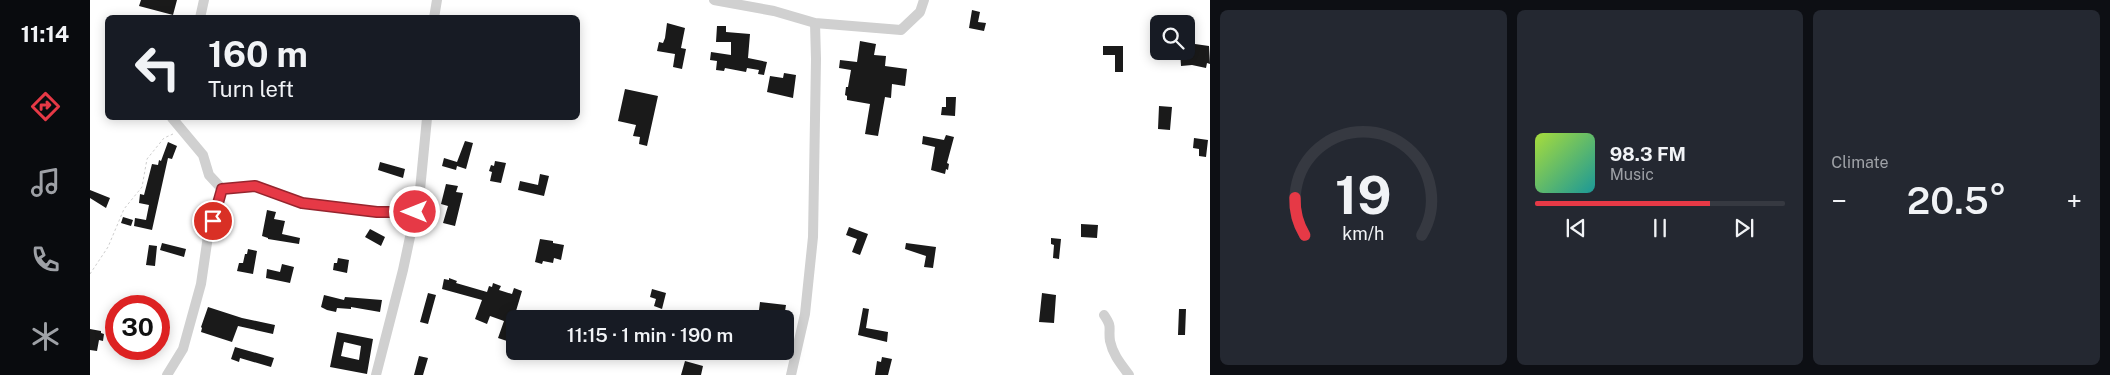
<!DOCTYPE html>
<meta charset="utf-8">
<style>
body{margin:0;font-family:"Public Sans",sans-serif;background:#242831;color:#f1f3f6;height:100vh;display:flex;flex-direction:column;font-size:19px;white-space:nowrap}
*{box-sizing:border-box;margin:0}
p{font-size:16px;color:#9ea1a6}
.icon{flex:none;width:28px;height:28px;fill:none;stroke:currentColor;stroke-width:2;stroke-linecap:round;stroke-linejoin:round}
.map{position:relative;flex:1;overflow:hidden}
.side{display:flex;flex-direction:column;gap:10px;padding:10px;background:#0d0f14;width:900px}
.side>*{flex:none}
.top-card{position:absolute;left:15px;top:15px;width:475px;height:105px;border-radius:8px;box-shadow:0 2px 12px #0003;background:#171b24;color:#f1f3f6;overflow:hidden}
.fabs{position:absolute;left:1060px;top:15px;display:grid;gap:10px}
.fabs a{display:grid;place-items:center;width:45px;height:45px;border-radius:8px;background:#171b24;box-shadow:0 2px 12px #0003;font-size:25px}
.speed{position:absolute;left:15px;top:295px;display:flex;gap:10px;font-size:25px;font-weight:700;text-align:center}
.speed>*{display:grid;place-content:center;width:65px;height:65px;border-radius:50%;background:#171b24;box-shadow:0 2px 12px #0003;line-height:1}
.speed .limit{border:8px solid #d22;background:#fff;color:#111}
.pin{position:absolute;display:grid;place-items:center;width:42px;height:42px;color:#fff;margin:-21px;border:2px solid #fff;border-radius:50%;box-shadow:0 1px 5px #0007}
.me{position:absolute;width:55px;margin:-28px;rotate:270deg;stroke-linejoin:round;filter:drop-shadow(0 0 4px #0008)}
.turn{display:flex;align-items:center;gap:18px;height:105px;padding:0 20px;font-size:22px}
.turn .icon{width:65px;height:65px;stroke-width:2.5}
.turn b{display:block;font-size:35px;line-height:42px}
.big{font-size:38px;font-weight:600;line-height:1.1}
.side .card{flex:1;display:flex;flex-direction:column;justify-content:center;gap:8px;min-width:0;padding:0 18px;border-radius:8px;background:#242831}
.side .dial{align-items:center;gap:0}
.dial svg{height:130px;overflow:visible;fill:none;stroke:#363941;stroke-width:7;stroke-linecap:round;text-anchor:middle}
.dial text{fill:#f1f3f6;stroke:none}
.song{display:flex;align-items:center;gap:15px}
.cover{width:60px;height:60px;border-radius:8px;background:linear-gradient(135deg,hsl(80 70% 55%),hsl(180 70% 35%))}
.played{height:5px;border-radius:2px;background:linear-gradient(90deg,#e63946 70%,#363941 70%)}
.keys{display:flex;justify-content:space-around;direction:ltr}
.heat{display:flex;justify-content:space-between;align-items:center;font-size:28px;direction:ltr}
.side .tiles{flex:1;display:grid;gap:10px;grid-template-columns:repeat(3,1fr)}
.trip{position:absolute;left:416px;top:310px;width:288px;height:50px;border-radius:8px;background:#171b24;box-shadow:0 2px 12px #0003;font-weight:600;line-height:50px;text-align:center}
main{display:flex;flex:1;min-height:0}
.menu{display:flex;flex-direction:column;width:90px;justify-content:space-around;align-items:center;background:#090b0e;color:#9ea1a6}
.menu .icon{width:35px;height:35px}
.menu .on{color:#e63946}
.menu b{font-size:22px;color:#f1f3f6}
.map>svg:first-child{display:block}
.building{fill:#1a1a1a;fill-rule:evenodd}
.lines{fill:none;stroke-linecap:round;stroke-linejoin:round}
.path{stroke:#cdcdcd;stroke-width:1;stroke-dasharray:2.5 2.5;stroke-linecap:butt}
.street{stroke:#d0d0d0;stroke-width:10}
.route-casing{stroke:#96252e;stroke-width:12}
.route{stroke:#e63946;stroke-width:9}
</style>
<main>
<nav class="menu">
<b>11:14</b>
<svg class="icon on" aria-label="directions" viewBox="0 0 24 24"><path d="M12 3l9 9-9 9-9-9zM9 14v-3h6M13 9l2 2-2 2"/></svg>
<svg class="icon" aria-label="music" viewBox="0 0 24 24"><path d="M9 18V5l10-2v13"/><circle cx="6" cy="18" r="3"/><circle cx="16" cy="16" r="3"/></svg>
<svg class="icon" aria-label="phone" viewBox="0 0 24 24"><path d="M5 4h4l2 5-3 2q2 4 5 5l2-3 5 2v4C11 20 4 13 5 4z"/></svg>
<svg class="icon" aria-label="climate" viewBox="0 0 24 24"><path d="M12 3v18M4 7l16 10M4 17L20 7"/></svg>
</nav>
<div class="map">
<svg width="1120" height="375" viewBox="0 0 1120 375">
<rect width="100%" height="100%" fill="#fff"/>
<!-- building -->
<path class="building" d="M51,0H87L83,15L49,6Z
M882,10L890,12L888,22L896,23L894,31L879,28Z
M577,23L595,28L591,48L596,49L592,69L583,67L585,54L567,51L569,42L573,43L575,38Z
M627,26H636V32L660,34L658,58L677,62L674,75L668,74L669,70L657,68L656,72L635,68L634,71L626,70L627,61L620,60L621,52L641,55V42H626Z
M770,41L786,44L784,55L796,56L795,66L817,69L815,86L802,84L801,98L795,97L788,136L775,134L780,104L757,100V96L755,95L756,87H758L761,70L749,68L750,60L767,62Z
M1105,44L1119,46L1120,64L1117,63L1116,68L1102,65L1091,66L1090,51L1105,49Z
M1013,46H1033V72H1025V55H1013Z
M694,73L706,75L703,98L677,92L680,76L693,78Z
M535,89L568,96L557,146L549,144L550,137L543,136L546,125L528,121Z
M856,97H866L865,116L851,115L852,107H856Z
M1069,106L1082,107L1080,130L1068,129Z
M856,135L864,137L857,163L859,164L858,170L856,169L855,174L841,170L845,147L832,144L833,136L854,140Z
M1104,138L1118,140L1116,157L1109,156V149L1103,148Z
M375,141L383,143L376,169L367,166L366,170L352,166L354,158L367,162Z
M78,142L87,146L82,159L78,158L62,230L44,226L45,218L56,220L59,205L49,203L50,194L54,195L62,164L68,165L69,160L71,161Z
M405,161L416,163L411,183L400,181L402,172L399,171L401,165L404,166Z
M290,162L315,169L313,178L288,170Z
M450,174L459,176L454,196L428,190L430,181L448,185Z
M356,184L368,186L366,192L373,193L365,226L353,223L358,206L351,204Z
M0,190L20,198L16,208L0,198Z
M177,210L186,212L184,219L195,221L192,234L210,238L209,244L178,239V238L172,236Z
M33,217L43,220L41,226L31,223Z
M991,224L1008,225L1007,238L991,237Z
M759,227L778,234L770,255L762,252L767,239L756,235Z
M280,229L295,237L291,246L275,237Z
M961,238L971,239L969,259L963,258L964,245L961,244Z
M450,239L463,241V243L474,245L471,260L464,258L463,263L453,261L452,264L445,262Z
M72,243L96,249L94,257L70,250Z
M816,243L846,247L843,268L834,267L836,256L815,249Z
M59,245L67,246L65,266L56,265Z
M158,249L167,251L163,274L147,271L149,263H153L155,254H157Z
M248,258L259,260L257,273L243,270L244,263H247Z
M192,264L204,267L200,283L176,278L177,269L190,272Z
M359,278L367,281L366,283L397,292L399,286L402,287L403,283L411,286L409,290L422,294L424,288L432,291L417,341L408,338L414,321L400,316L397,324L385,319L392,300L352,289L354,279L359,280Z
M562,289L576,293L572,309L564,306L566,299L560,297Z
M338,293L346,295L338,324L330,322Z
M952,293L966,295L964,323L949,322Z
M234,295L254,300L255,297L292,300L290,312L261,307V309L247,308L246,312L237,310L231,307Z
M670,302L696,305L694,318L687,316L688,314L669,310Z
M118,307L152,318L185,325L183,334L148,326L142,342L111,332L112,328L111,327Z
M773,308L779,309L776,328L798,332L797,342L768,335Z
M1089,309H1096L1095,335H1088Z
M69,326H77L76,335L69,334Z
M0,329L11,331V333L14,334L13,341L9,340L7,351L0,350Z
M247,332L283,339L277,374L240,367ZM254,342L271,346L269,360L251,356Z
M145,347L184,358L181,367L150,358L149,362L141,359Z
M329,356L338,358L333,375H324Z
M792,357L802,359L798,375H785L787,361L791,362Z
M595,361L613,366L611,375H591Z"/>
<g class="lines">
<!-- path -->
<path class="path" d="M0,274L18,247L34,209L52,187L57,159L74,138L83,134"/>
<!-- street -->
<path class="street" d="M624,0L684,11L725,23L811,30L830,12L834,0
M110,18L114,0
M344,18L347,0
M132,189L165,186L212,203L287,212H325
M1014,315C1023,328 1018,327 1020,341C1023,355 1031,364 1039,375
M77,375L93,349L111,284L118,236L132,189L119,175L113,155L82,118
M286,375L313,270L330,190L337,118
M701,375L715,314L723,237L726,59L725,23"/>
</g>
<g class="lines">
<defs>
<path id="route" d="M123,221L132,189L165,186L212,203L287,212H325"/>
</defs>
<!-- route casing -->
<use href="#route" class="route-casing"/>
<!-- route -->
<use href="#route" class="route"/>
</g>
</svg>
<div class="fabs">
<a><svg class="icon" aria-label="search" viewBox="0 0 24 24"><circle cx="10" cy="10" r="6"/><path d="M15 15l6 6"/></svg></a>
</div>
<div class="speed"><div class="limit">30</div></div>
<div class="pin" style="left:123px;top:221px;background:#d93025"><svg class="icon" aria-label="arrive" viewBox="0 0 24 24"><path d="M6 21V4h12l-3 4 3 4H6"/></svg></div>
<svg class="me" style="left:325px;top:212px" viewBox="-20 -20 40 40"><circle r="17" fill="#e63946" stroke="#fff" stroke-width="3"/><path d="M0-11L8 9 0 5-8 9z" fill="#fff"/></svg>
<div class="trip">11:15 · 1 min · 190 m</div>
<div class="top-card">
<div class="turn"><svg class="icon" aria-label="left" viewBox="0 0 24 24"><path d="M17 20v-9H6M10 6l-5 5 5 5"/></svg><div><b>160 m</b>Turn left</div></div>
</div>
</div>
<section class="side">
<div class="tiles">
<div class="card dial"><svg viewBox="0 0 100 80">
<path d="M14 69A42 42 0 1 1 86 69"/>
<path d="M14 69A42 42 0 0 1 8 46" stroke="#e63946"/>
<text x="50" y="56" font-size="32" font-weight="700">19</text>
<text x="50" y="72" font-size="11">km/h</text>
</svg></div>
<div class="card">
<div class="song"><i class="cover"></i><div><b>98.3 FM</b><p>Music</p></div></div>
<div class="played"></div>
<div class="keys"><svg class="icon" aria-label="previous" viewBox="0 0 24 24"><path d="M18 5L8 12l10 7zM5 5v14"/></svg><svg class="icon" aria-label="pause" viewBox="0 0 24 24"><path d="M8 5v14M16 5v14"/></svg><svg class="icon" aria-label="next" viewBox="0 0 24 24"><path d="M6 5l10 7-10 7zM19 5v14"/></svg></div>
</div>
<div class="card"><p>Climate</p>
<div class="heat"><a>−</a><b class="big">20.5°</b><a>+</a></div>
</div>
</div>
</section>
</main>
